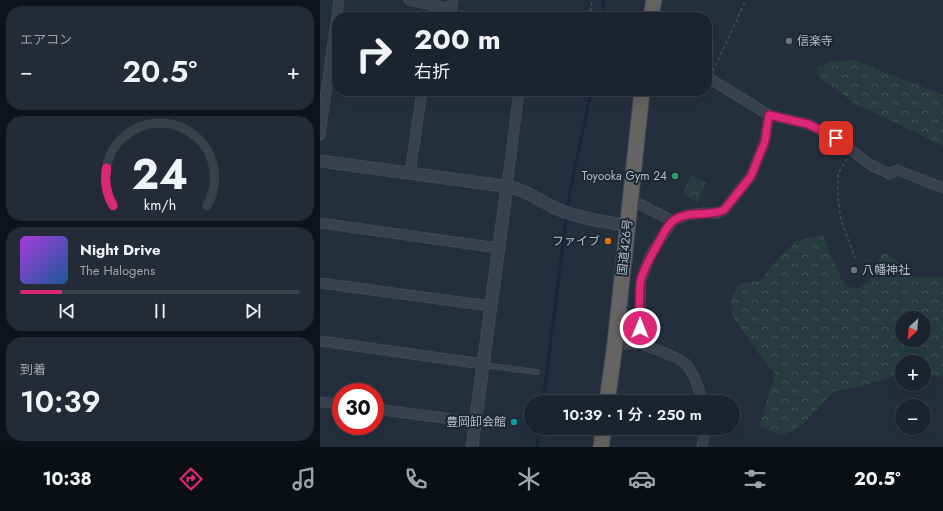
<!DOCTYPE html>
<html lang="ja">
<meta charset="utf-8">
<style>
body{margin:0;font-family:Jost,"Noto Sans JP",sans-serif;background:#242b36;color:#f1f3f6;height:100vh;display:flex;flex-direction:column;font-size:15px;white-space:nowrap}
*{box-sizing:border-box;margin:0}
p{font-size:13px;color:#a0a4aa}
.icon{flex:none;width:22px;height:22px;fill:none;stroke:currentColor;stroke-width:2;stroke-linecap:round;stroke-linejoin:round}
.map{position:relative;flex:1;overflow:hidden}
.details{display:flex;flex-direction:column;gap:6px;padding:6px;background:#0f1319;width:320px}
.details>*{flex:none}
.guide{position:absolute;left:12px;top:12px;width:380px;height:84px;border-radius:16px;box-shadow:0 4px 16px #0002,0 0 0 1px #39404a;background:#1b232e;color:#f1f3f6;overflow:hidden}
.needle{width:26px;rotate:206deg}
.buttons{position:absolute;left:575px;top:311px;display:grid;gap:8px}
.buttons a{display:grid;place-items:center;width:36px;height:36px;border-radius:50%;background:#1b232e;box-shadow:0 4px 16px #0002,0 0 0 1px #39404a;font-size:20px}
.speed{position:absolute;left:12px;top:383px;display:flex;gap:8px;font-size:20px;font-weight:700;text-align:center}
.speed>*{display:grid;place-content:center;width:52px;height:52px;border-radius:50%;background:#1b232e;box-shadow:0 4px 16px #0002,0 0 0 1px #39404a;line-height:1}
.speed .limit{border:6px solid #d22;background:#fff;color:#111}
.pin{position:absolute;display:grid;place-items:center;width:34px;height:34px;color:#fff;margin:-17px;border-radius:8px;box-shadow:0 2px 6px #0006}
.me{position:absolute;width:44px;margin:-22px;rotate:0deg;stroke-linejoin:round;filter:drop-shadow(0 0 3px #0008)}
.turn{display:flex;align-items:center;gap:14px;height:84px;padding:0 16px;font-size:18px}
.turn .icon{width:52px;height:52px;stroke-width:2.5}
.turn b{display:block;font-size:28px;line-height:34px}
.big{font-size:30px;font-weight:600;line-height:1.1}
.details .card{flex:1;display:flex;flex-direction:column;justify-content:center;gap:6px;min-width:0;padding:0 14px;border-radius:16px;background:#242b36}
.details .dial{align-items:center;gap:0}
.dial svg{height:104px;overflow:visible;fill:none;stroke:#39404a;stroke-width:7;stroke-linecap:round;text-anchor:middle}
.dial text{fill:#f1f3f6;stroke:none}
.song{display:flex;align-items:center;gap:12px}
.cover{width:48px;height:48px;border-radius:6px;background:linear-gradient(135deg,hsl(280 70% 55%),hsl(210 70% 35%))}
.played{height:4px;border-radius:2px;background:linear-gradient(90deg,#db2777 15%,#39404a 15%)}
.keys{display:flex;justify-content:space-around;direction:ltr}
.heat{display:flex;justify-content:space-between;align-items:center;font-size:22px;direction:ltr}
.trip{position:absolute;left:204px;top:395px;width:216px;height:40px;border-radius:20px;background:#1b232e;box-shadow:0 4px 16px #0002,0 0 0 1px #39404a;font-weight:600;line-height:40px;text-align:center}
.menu{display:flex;height:64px;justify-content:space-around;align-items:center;background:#0b0e12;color:#a0a4aa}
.menu .icon{width:28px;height:28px}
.menu .selected{color:#db2777}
.menu b{font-size:18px;color:#f1f3f6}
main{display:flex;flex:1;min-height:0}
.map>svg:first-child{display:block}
.forest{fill:url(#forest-crowns);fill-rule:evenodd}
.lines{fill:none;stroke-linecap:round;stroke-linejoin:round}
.stream{stroke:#17263c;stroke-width:3}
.service-casing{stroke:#414a57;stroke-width:6}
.minor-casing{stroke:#414a57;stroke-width:11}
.tertiary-casing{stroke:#414a57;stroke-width:13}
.trunk-casing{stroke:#434c59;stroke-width:17}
.path{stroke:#3f5557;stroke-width:1.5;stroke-dasharray:3 3;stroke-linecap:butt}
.service{stroke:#38414e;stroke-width:4.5}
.minor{stroke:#38414e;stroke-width:9}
.tertiary{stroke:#38414e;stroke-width:11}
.trunk{stroke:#656462;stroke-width:15}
.route-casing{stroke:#8e194d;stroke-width:10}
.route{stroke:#db2777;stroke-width:7}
.worship-dot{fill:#6b7280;stroke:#1d2633;stroke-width:1.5}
.leisure-dot{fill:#2e9e5b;stroke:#1d2633;stroke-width:1.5}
.food-dot{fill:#e8710a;stroke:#1d2633;stroke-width:1.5}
.culture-dot{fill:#0f9aa8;stroke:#1d2633;stroke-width:1.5}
.labels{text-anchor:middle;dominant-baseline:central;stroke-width:4;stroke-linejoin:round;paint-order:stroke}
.poi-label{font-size:12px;fill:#b4bcc9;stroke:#1d2633;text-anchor:end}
.street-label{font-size:12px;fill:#b4bcc9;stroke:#1d2633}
</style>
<main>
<section class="details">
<div class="card"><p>エアコン</p>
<div class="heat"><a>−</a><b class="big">20.5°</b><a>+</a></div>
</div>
<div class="card dial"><svg viewBox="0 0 100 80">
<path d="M14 69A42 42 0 1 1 86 69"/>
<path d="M14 69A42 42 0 0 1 9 40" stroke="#db2777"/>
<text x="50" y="56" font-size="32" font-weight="700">24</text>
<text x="50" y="72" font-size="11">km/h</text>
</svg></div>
<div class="card">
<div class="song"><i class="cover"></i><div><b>Night Drive</b><p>The Halogens</p></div></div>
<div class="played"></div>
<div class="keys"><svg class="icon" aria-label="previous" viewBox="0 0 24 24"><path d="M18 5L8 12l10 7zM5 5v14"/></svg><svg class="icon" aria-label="pause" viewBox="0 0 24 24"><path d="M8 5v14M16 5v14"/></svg><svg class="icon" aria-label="next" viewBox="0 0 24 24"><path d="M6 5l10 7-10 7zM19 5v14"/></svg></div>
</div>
<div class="card"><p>到着</p><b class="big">10:39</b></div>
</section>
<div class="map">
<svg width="623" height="447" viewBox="0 0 623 447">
<defs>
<pattern id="forest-crowns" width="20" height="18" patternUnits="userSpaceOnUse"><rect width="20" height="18" fill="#263c3f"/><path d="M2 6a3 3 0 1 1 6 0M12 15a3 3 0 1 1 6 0" fill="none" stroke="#435659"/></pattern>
</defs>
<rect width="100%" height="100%" fill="#242f3e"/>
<!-- forest -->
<path class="forest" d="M534,60L623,95V146L534,103L497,76L498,67L509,62Z
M372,176L386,183L377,203L362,193Z
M503,235L521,279L527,286L537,289L550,282C554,269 554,261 566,252L595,278L623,277V377L604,375V362H582V374L538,387L514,391L481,426L463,435L439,427L455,373L441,357L412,315L411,298L416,289L421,283L440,281L459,258L476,241ZM582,318H604V340H582Z"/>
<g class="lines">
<!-- stream -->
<path class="stream" d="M282,17L284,0
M223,402L249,197L271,91
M217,447L219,428"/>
<defs>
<path id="service" d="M163,365L217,372"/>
<path id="minor" d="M89,0L132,9L133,0
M113,17L114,5
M387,77L449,115L488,124L516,138L549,164L570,174L577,170L623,188
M0,135L19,0
M90,173L102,91
M187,186L199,91
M310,199L353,221
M0,223L178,248
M0,283L170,306
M0,341L163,364
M295,344H321
M0,402L21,404
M383,402C379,390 375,375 367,365C361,358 331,348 321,344L320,316L321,280L330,256L345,232L353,221L367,215L384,213H398L404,210L431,176L445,141L449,115
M55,409L155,422
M382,447L386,428"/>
<path id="tertiary" d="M0,161L191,187C210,192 223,203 240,210C260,219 285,221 307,226
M152,447L187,186"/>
<path id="trunk" d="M331,17L334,0
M287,402L295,344L322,91
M281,447L284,428"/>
</defs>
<!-- service casing -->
<use href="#service" class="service-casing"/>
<!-- minor casing -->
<use href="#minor" class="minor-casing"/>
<!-- tertiary casing -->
<use href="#tertiary" class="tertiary-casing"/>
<!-- trunk casing -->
<use href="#trunk" class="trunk-casing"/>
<!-- path -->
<path class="path" d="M141,11L172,17
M270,17L272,0
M393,71L426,0
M527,159L518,174V199L521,220L535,258"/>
<!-- service -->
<use href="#service" class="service"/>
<!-- minor -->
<use href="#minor" class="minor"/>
<!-- tertiary -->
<use href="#tertiary" class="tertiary"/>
<!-- trunk -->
<use href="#trunk" class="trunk"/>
</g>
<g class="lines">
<defs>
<path id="route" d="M320,328C320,315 318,291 321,279C325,265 333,253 340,240C343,234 348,224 354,220C369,210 388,217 404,210L431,176L445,141L449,115L488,124L516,138"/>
</defs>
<!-- route casing -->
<use href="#route" class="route-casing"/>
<!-- route -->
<use href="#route" class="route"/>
</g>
<!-- markers -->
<g class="worship-dot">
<circle cx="469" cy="41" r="4"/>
<circle cx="534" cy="270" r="4"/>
</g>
<circle class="leisure-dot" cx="355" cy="176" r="4"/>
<circle class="food-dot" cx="288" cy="241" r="4"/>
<circle class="culture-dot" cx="194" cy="422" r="4"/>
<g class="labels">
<!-- poi labels -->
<g class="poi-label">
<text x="477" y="41" text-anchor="start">信楽寺</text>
<text x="347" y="176">Toyooka Gym 24</text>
<text x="280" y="241">ファイブ</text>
<text x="542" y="270" text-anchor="start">八幡神社</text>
<text x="186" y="422">豊岡卸会館</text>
</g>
<!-- street labels -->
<g class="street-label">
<text transform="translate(305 247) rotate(-84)">国道426号</text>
</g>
</g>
</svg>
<div class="buttons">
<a><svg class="needle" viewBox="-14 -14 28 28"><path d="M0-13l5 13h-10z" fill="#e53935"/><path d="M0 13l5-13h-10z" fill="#a0a4aa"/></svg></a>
<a>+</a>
<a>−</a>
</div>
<div class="speed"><div class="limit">30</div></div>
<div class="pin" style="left:516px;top:138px;background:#d93025"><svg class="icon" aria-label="arrive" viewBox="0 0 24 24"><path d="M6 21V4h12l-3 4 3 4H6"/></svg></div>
<svg class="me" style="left:320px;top:328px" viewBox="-20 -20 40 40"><circle r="17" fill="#db2777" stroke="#fff" stroke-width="3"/><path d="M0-11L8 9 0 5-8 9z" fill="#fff"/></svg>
<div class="trip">10:39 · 1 分 · 250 m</div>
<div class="guide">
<div class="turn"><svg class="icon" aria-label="right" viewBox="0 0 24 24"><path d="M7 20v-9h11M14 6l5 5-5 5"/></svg><div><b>200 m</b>右折</div></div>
</div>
</div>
</main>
<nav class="menu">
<b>10:38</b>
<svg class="icon selected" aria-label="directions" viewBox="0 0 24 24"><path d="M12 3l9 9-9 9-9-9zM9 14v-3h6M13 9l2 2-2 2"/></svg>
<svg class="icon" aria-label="music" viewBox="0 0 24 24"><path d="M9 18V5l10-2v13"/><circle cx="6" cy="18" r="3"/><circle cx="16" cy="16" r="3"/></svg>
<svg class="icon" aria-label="phone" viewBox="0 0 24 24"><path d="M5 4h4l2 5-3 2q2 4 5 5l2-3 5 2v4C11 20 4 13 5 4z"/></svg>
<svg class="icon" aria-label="climate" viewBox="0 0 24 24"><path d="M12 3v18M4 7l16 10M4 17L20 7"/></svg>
<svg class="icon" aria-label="car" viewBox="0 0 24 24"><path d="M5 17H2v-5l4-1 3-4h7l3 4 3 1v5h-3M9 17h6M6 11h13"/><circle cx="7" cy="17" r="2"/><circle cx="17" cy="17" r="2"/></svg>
<svg class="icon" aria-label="filters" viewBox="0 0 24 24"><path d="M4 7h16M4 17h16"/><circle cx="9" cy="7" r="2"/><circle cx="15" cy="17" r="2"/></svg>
<b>20.5°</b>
</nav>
